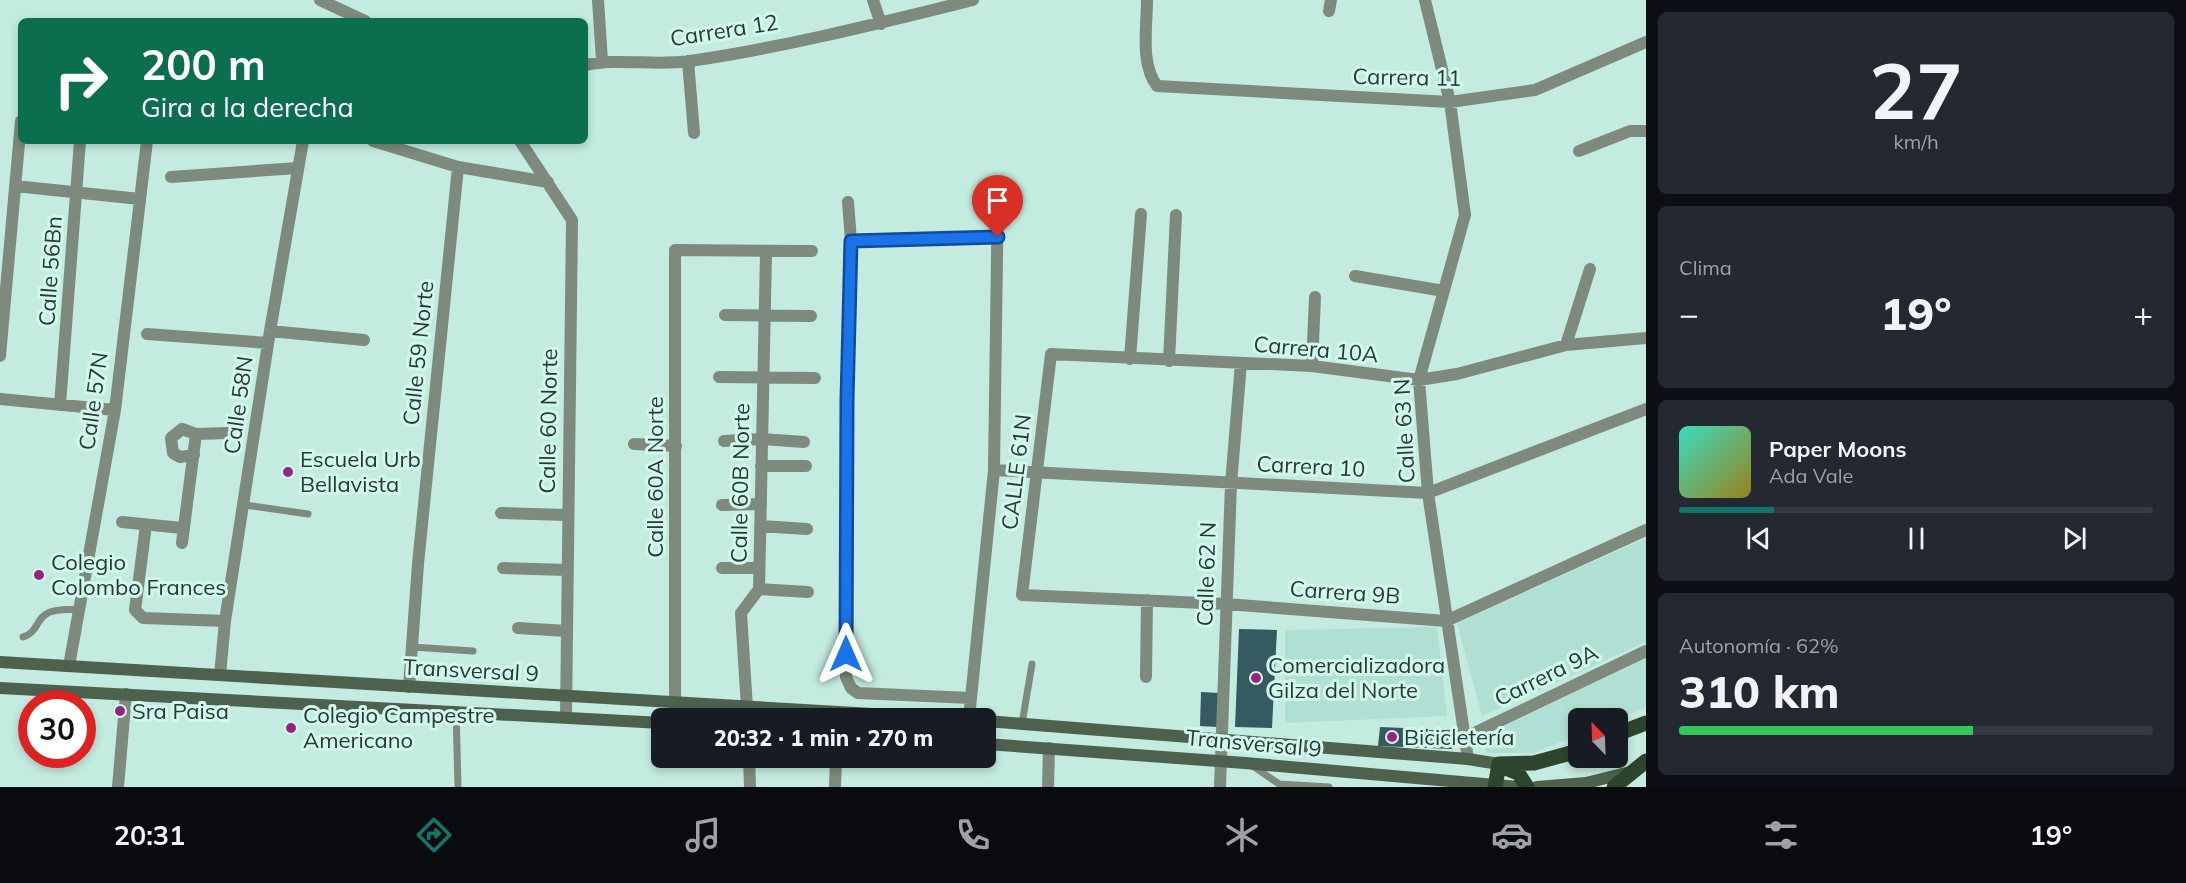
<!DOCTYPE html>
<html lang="es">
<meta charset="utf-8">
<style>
body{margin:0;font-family:Mulish,sans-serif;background:#242831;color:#f1f3f6;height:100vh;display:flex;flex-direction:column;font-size:22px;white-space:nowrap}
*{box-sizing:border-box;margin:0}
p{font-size:20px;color:#9ea1a6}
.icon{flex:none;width:33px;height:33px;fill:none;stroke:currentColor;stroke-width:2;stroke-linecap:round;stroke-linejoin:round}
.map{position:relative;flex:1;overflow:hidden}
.panel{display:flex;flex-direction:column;gap:12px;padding:12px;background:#0d0f14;width:540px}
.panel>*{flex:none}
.banner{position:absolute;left:18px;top:18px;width:570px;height:126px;border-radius:9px;box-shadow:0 3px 9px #0003;background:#0b6e4f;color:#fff;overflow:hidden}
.needle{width:39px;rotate:337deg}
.buttons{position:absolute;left:1568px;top:708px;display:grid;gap:12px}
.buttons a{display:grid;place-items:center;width:60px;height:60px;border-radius:9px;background:#171b24;box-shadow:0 3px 9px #0003;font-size:30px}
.speed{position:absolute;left:18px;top:690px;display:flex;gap:12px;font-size:30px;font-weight:700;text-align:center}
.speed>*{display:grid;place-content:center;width:78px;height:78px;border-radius:50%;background:#171b24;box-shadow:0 3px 9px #0003;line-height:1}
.speed .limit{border:9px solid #d22;background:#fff;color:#111}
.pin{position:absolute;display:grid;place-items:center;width:51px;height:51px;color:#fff;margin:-62px -26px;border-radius:50% 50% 50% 0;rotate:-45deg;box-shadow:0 0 6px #0007}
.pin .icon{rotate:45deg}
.me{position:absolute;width:66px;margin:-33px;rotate:0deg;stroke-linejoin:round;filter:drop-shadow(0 0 4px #0008)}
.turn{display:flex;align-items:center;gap:21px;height:126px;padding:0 24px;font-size:27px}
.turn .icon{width:78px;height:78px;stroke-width:2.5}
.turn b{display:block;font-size:42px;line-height:51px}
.big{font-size:45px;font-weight:800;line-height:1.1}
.panel .tile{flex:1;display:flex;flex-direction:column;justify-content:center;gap:9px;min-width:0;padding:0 21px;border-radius:9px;background:#242831}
.panel .dial{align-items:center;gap:0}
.dial b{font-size:78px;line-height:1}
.song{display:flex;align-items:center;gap:18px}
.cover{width:72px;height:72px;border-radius:9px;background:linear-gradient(135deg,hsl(170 70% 55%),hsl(50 70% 35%))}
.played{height:6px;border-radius:3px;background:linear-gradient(90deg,#0f766e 20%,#363941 20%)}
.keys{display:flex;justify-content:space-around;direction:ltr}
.heat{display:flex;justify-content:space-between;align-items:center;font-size:33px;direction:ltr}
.charge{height:9px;border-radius:4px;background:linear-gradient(90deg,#34c759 62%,#363941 0)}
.trip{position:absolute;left:651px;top:708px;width:345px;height:60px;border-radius:9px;background:#171b24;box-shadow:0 3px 9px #0003;font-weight:800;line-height:60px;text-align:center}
.tabs{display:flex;height:96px;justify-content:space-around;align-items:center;background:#090b0e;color:#9ea1a6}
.tabs .icon{width:42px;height:42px}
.tabs .active{color:#0f766e}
.tabs b{font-size:27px;color:#f1f3f6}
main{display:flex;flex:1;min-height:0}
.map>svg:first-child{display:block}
.built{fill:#b0e0d3}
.building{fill:#355a60}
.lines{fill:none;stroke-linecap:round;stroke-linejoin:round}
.lane{stroke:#7d8a7d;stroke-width:7}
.street{stroke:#7d8a7d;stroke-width:12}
.secondary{stroke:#4e614e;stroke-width:12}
.primary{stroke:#2e442d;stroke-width:15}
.route-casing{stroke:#114b97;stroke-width:15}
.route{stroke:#1a73e8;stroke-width:10}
.poi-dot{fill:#952483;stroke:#d1f8ed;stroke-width:2}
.labels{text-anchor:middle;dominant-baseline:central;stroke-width:6;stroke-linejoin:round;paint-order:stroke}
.street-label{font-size:22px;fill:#2a3935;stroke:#d1f8ed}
.poi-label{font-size:22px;fill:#2a3935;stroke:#d1f8ed;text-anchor:start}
</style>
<main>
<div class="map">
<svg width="1646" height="787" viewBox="0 0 1646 787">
<rect width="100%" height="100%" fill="#c4ebe0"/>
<!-- built -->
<path class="built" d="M1646,538V642L1482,716L1457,623Z
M1437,627L1447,716L1285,723V630Z
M1646,658V707L1617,719L1578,718V735L1534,753H1486L1484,736Z"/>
<!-- building -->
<path class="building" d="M1239,629L1277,630L1272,728L1235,727Z
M1201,692L1219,693L1217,727L1200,726Z
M1380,727L1428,729L1427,748L1378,746Z
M1429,730H1453L1452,749L1429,748Z"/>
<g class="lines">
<!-- lane -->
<path class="lane" d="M245,505L308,514
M23,637C38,633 36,617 50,612C58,609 70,610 79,609
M412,647L473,651
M456,710L458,787
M1022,724L1032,664
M1253,766L1279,784L1329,787"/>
<!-- street -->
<path class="street" d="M320,0L365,21
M598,0L602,61
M873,0L881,24
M1147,0C1147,28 1140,63 1157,86L1450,102L1535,90L1646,42
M1425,0L1450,102L1465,215L1419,380L1428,493L1468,759
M1329,11L1331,0
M688,61L694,133
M585,65C620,58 655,66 690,61C786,47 880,23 973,0
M373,141L458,167L548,182
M520,141L572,220L566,717
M1579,151L1630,131H1646
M171,177L297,168
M15,186L140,199
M848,202L851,241L847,400L846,677L851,688L858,693L970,698
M851,241L998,237
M1355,276L1444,291
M725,315L811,316
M270,331L364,340
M147,334L268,343
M1646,338L1566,345L1457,374L1419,380L1312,366L1051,354L1022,595L1226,604L1446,621L1646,530
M1566,345L1590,269
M0,356L21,121
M1130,359L1141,214
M1169,361L1176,215
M1312,366L1315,297
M719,377L815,378
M0,399L115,410
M60,405L80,141
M724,441L762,439L804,442
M634,444L676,446
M194,455L180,457L173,453L171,438L182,429L196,434L228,433
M761,466H806
M994,470L1428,493L1646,409
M722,505L761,504
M501,513L567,515
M122,522L182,528
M146,525L135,610L143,618L225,621
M760,526L807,529
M182,543L196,434
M503,568L567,570
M722,568H759
M759,589L808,592
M518,628L567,631
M69,666L115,410L147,141
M220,675L225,621L270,331L303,141
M1146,677L1147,600
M409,687L418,564L458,167
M675,704V250L812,251
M747,708L741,613L759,589L766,253
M969,718L994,470L998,184
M1464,738L1646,651
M749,758L750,787
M118,787L126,694
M835,787L836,758
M1048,787L1049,748
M1220,787L1231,484L1241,363"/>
<!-- secondary -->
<path class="secondary" d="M0,662L940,718
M0,688L662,723
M986,721L1468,759L1499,764
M986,744L1245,763L1518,787
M1537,787L1586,783L1630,772"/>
<!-- primary -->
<path class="primary" d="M1617,734L1646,723
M1499,764L1534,763L1578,751
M1501,766L1518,773L1527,787
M1495,787L1499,764
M1614,787L1646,761"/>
</g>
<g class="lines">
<defs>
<path id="route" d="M846,654L847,400L851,241L998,237"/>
</defs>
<!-- route casing -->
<use href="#route" class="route-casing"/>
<!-- route -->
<use href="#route" class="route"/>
</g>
<!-- markers -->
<g class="poi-dot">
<circle cx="288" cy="472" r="6"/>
<circle cx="39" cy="575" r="6"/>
<circle cx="1256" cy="678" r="6"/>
<circle cx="120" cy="711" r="6"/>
<circle cx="291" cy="728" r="6"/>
<circle cx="1392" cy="737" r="6"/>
</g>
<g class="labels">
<!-- street labels -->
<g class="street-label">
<text transform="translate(724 30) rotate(-9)">Carrera 12</text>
<text transform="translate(1407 77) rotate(1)">Carrera 11</text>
<text transform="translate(50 271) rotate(-86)">Calle 56Bn</text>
<text transform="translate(1316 349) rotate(5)">Carrera 10A</text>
<text transform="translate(418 353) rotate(-84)">Calle 59 Norte</text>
<text transform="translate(93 401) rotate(-82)">Calle 57N</text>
<text transform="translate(238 405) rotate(-82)">Calle 58N</text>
<text transform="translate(548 421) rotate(-89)">Calle 60 Norte</text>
<text transform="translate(1404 431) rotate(-93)">Calle 63 N</text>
<text transform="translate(1311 466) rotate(3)">Carrera 10</text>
<text transform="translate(1016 472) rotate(-83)">CALLE 61N</text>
<text transform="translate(655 477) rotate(-90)">Calle 60A Norte</text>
<text transform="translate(740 483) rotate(-89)">Calle 60B Norte</text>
<text transform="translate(1206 574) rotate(-88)">Calle 62 N</text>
<text transform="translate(1345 592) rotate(4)">Carrera 9B</text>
<text transform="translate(471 670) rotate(3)">Transversal 9</text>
<text transform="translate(1546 675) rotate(-26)">Carrera 9A</text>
<text transform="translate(1254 743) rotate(5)">Transversal 9</text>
</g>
<!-- poi labels -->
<g class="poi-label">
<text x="300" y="459">Escuela Urb<tspan x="300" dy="25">Bellavista</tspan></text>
<text x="51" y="562">Colegio<tspan x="51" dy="25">Colombo Frances</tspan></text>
<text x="1268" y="665">Comercializadora<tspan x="1268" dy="25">Gilza del Norte</tspan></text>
<text x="132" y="711">Sra Paisa</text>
<text x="303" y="715">Colegio Campestre<tspan x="303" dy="25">Americano</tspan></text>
<text x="1404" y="737">Bicicletería</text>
</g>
</g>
</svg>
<div class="buttons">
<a><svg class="needle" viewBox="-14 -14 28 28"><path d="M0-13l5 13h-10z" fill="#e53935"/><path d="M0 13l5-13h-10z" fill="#9ea1a6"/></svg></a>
</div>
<div class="speed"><div class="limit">30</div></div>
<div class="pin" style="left:998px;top:237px;background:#d93025"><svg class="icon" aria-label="arrive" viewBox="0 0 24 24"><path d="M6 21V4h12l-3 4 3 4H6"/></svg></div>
<svg class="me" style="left:846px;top:654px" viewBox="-20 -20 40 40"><path d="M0-17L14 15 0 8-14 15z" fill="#1a73e8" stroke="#fff" stroke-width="4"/></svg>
<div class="trip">20:32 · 1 min · 270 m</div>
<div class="banner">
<div class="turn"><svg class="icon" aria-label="right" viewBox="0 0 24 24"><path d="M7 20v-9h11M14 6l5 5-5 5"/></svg><div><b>200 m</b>Gira a la derecha</div></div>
</div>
</div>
<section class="panel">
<div class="tile dial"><b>27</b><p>km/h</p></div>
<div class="tile"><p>Clima</p>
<div class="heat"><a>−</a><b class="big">19°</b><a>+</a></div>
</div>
<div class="tile">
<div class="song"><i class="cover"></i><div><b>Paper Moons</b><p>Ada Vale</p></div></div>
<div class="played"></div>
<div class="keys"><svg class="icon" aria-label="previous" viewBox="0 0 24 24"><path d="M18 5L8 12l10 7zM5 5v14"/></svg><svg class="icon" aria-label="pause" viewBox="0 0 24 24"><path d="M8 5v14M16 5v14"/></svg><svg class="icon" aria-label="next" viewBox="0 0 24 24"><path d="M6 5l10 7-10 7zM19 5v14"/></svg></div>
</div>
<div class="tile"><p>Autonomía · 62%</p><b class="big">310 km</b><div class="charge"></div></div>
</section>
</main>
<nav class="tabs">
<b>20:31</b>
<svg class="icon active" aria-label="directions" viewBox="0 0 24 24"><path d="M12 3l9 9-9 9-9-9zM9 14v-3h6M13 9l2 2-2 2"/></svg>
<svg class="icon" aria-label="music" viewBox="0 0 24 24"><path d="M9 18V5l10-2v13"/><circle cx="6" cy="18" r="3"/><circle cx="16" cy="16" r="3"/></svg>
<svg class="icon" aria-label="phone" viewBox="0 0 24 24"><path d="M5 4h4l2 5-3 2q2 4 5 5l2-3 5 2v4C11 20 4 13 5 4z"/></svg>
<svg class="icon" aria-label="climate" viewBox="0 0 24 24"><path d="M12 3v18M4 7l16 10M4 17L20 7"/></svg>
<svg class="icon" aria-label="car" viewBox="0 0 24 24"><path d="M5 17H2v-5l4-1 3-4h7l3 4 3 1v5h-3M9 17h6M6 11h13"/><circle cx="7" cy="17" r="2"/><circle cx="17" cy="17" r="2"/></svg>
<svg class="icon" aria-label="filters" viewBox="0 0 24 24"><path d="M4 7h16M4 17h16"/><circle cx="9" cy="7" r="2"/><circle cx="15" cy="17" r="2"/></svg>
<b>19°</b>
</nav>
